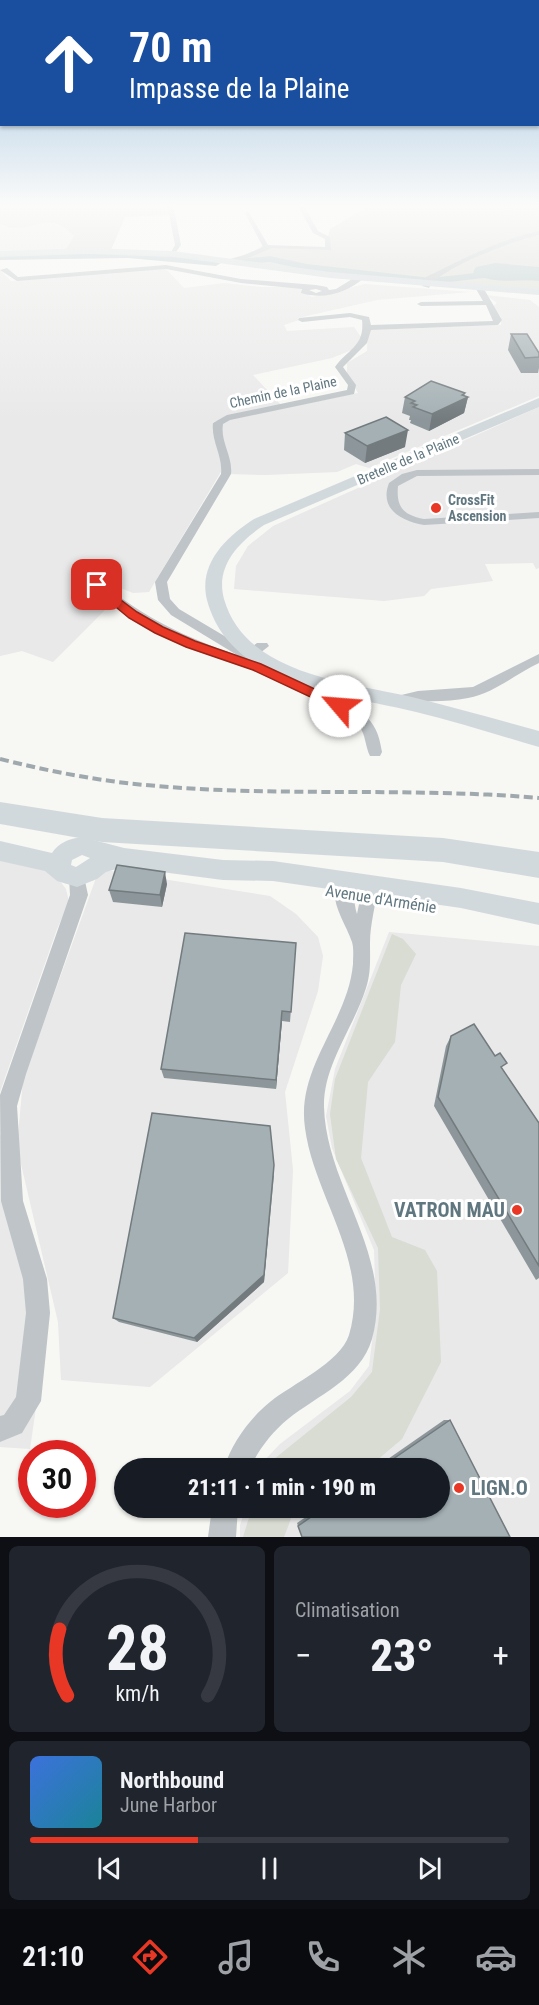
<!DOCTYPE html>
<html lang="fr">
<meta charset="utf-8">
<style>
body{margin:0;font-family:"Roboto Condensed",sans-serif;background:#20242c;color:#f1f3f6;height:100vh;display:flex;flex-direction:column;font-size:22px;white-space:nowrap}
*{box-sizing:border-box;margin:0}
p{font-size:20px;color:#9ea1a6}
.icon{flex:none;width:33px;height:33px;fill:none;stroke:currentColor;stroke-width:2;stroke-linecap:round;stroke-linejoin:round}
.map{position:relative;height:1537px;overflow:hidden}
.drawer{display:flex;flex-direction:column;gap:9px;padding:9px;background:#0d0f14;flex:1}
.drawer>*{flex:none}
.top-card{position:absolute;left:0px;top:0px;width:540px;height:126px;box-shadow:0 2px 4px #0004;background:#1a4fa0;color:#fff;overflow:hidden}
.speed{position:absolute;left:18px;top:1440px;display:flex;gap:12px;font-size:30px;font-weight:700;text-align:center}
.speed>*{display:grid;place-content:center;width:78px;height:78px;border-radius:50%;background:#171b24;box-shadow:0 2px 4px #0004;line-height:1}
.speed .limit{border:9px solid #d22;background:#fff;color:#111}
.pin{position:absolute;display:grid;place-items:center;width:51px;height:51px;color:#fff;margin:-26px;border-radius:12px;box-shadow:0 3px 9px #0006}
.me{position:absolute;width:66px;margin:-33px;rotate:297deg;stroke-linejoin:round;filter:drop-shadow(0 0 4px #0008)}
.turn{display:flex;align-items:center;gap:21px;height:126px;padding:0 30px;font-size:27px}
.turn .icon{width:78px;height:78px;stroke-width:2.5}
.turn b{display:block;font-size:42px;line-height:51px}
.big{font-size:45px;font-weight:800;line-height:1.1}
.drawer .widget{flex:1;display:flex;flex-direction:column;justify-content:center;gap:9px;min-width:0;padding:0 21px;border-radius:9px;background:#20242c}
.drawer .dial{align-items:center;gap:0}
.dial svg{height:156px;overflow:visible;fill:none;stroke:#363941;stroke-width:7;stroke-linecap:round;text-anchor:middle}
.dial text{fill:#f1f3f6;stroke:none}
.song{display:flex;align-items:center;gap:18px}
.cover{width:72px;height:72px;border-radius:9px;background:linear-gradient(135deg,hsl(220 70% 55%),hsl(190 70% 35%))}
.played{height:6px;border-radius:3px;background:linear-gradient(90deg,#e83724 35%,#363941 35%)}
.keys{display:flex;justify-content:space-around;direction:ltr}
.heat{display:flex;justify-content:space-between;align-items:center;font-size:33px;direction:ltr}
.drawer .tiles{flex:1;display:grid;gap:9px;grid-template-columns:1fr 1fr}
.widget:last-child{grid-column:span 2}
.trip{position:absolute;left:114px;top:1458px;width:336px;height:60px;border-radius:30px;background:#171b24;box-shadow:0 2px 4px #0004;font-weight:800;line-height:60px;text-align:center}
.tab-bar{display:flex;height:96px;justify-content:space-around;align-items:center;background:#090b0e;color:#9ea1a6}
.tab-bar .icon{width:42px;height:42px}
.tab-bar .current{color:#e83724}
.tab-bar b{font-size:27px;color:#f1f3f6}
.map>svg:first-child{display:block}
.built{fill:#e8e9e8}
.green{fill:#d8dcd3}
.water{fill:#b5c5c7}
.lines{fill:none;stroke-linecap:round;stroke-linejoin:round}
.river{fill:#b5c5c7;fill-rule:evenodd}
.street{fill:#bec4c7;fill-rule:evenodd}
.secondary{fill:#d2d9dc;fill-rule:evenodd}
.highway{fill:#d2d9dc;fill-rule:evenodd}
.rail{stroke:#9fa9ad;stroke-width:4;stroke-dasharray:9 4.5;stroke-linecap:butt}
.wall{fill:#8d979b}
.shaded-wall{fill:#737b7e}
.building{fill:#a4b0b4;stroke:#737b7e;stroke-width:1.5}
.route{fill:#e83724;stroke:#972417;stroke-width:1.5}
.poi-dot{fill:#e83724;stroke:#fff;stroke-width:2}
.labels{text-anchor:middle;dominant-baseline:central;stroke-width:6;stroke-linejoin:round;paint-order:stroke}
.far-street-label{font-size:14px;fill:#617780;stroke:#fff}
.far-poi-label{font-size:14px;font-weight:bold;fill:#617780;stroke:#fff;text-anchor:start}
.street-label{font-size:16px;fill:#617780;stroke:#fff}
.near-poi-label{font-size:20px;font-weight:bold;fill:#617780;stroke:#fff;text-anchor:end}
</style>
<div class="map">
<svg width="539" height="1537" viewBox="0 0 539 1537">
<rect width="100%" height="100%" fill="#f7f7f4"/>
<!-- built -->
<path class="built" d="M47,221L66,228L74,236L65,251L0,252V224L14,228Z
M146,269H166L184,288L224,283L261,287H298L312,297L365,284L470,292L377,300L298,318L299,320L284,325L287,331L354,327L363,340L359,347L332,358L253,375L283,407L213,422L222,470L149,592L133,593L106,582L91,588L108,607L53,662L22,651L0,656V270L11,281Z
M486,295L530,300L539,307V396L369,468L356,464L337,472L265,475L228,474L220,430L222,424L231,419L358,393L347,373V363L367,351L368,332L370,330L501,325V317L493,306L497,303Z
M539,407V568L536,569L533,563L485,564L493,581L431,589L424,596L384,601L234,589L236,566L248,546L273,526Z
M0,857L53,872L66,889L69,902L57,929L0,1092Z
M105,870L270,896L296,914L318,937L323,956L318,991L285,1092L293,1170L288,1273L150,1387L61,1380L58,1322L17,1147L23,1080L96,878Z
M389,932L539,946V1537H240V1525L246,1508H440V1468H257L280,1444L350,1391L369,1366L376,1310L374,1250L332,1148L326,1116L335,1069Z
M0,1133L46,1337L30,1449L0,1447Z"/>
<!-- green -->
<path class="green" d="M0,204H170L174,215L125,217L111,250L65,251L74,236C51,212 41,228 14,228C10,228 4,225 0,224Z
M372,204H539V290L318,273L228,260L252,254L262,246L325,248L330,229Z
M392,934L403,939L416,954L401,985L395,1042L368,1082L361,1158L392,1237L425,1250L437,1271L441,1362L402,1439L370,1466L365,1468H263L351,1397L372,1372L380,1309L378,1248L336,1159L330,1114L335,1079Z
M252,1508H295L284,1537H243Z"/>
<!-- water -->
<path class="water" d="M495,263L539,267V281C519,279 489,285 473,272L476,267Z"/>
<g class="lines">
<!-- river -->
<path class="river" d="M128,252L216,260L221,263L216,266L128,258L0,260V254Z
M270,256L307,264L431,278L510,269H539V275H510L431,284L307,270L270,262L239,265L234,262L239,259Z"/>
<!-- street -->
<path class="street" d="M167,204H173L181,245L173,256L170,254L175,245Z
M297,204H303L318,231L330,237L331,250L272,248L248,258L223,263V261L244,255L263,247L245,213L248,211L268,245L325,247V239L313,233Z
M539,231V235C515,240 439,268 429,288L422,286L426,277C463,259 498,240 539,231Z
M166,265L241,279L316,285L327,287L329,290L336,289L357,276L364,278C346,293 324,300 301,293L302,289L241,283L166,269L17,281L0,270L7,268L18,277ZM316,289L322,291L316,293L309,290Z
M480,287L484,289L502,320L498,325L371,330L367,343L343,367L356,385L354,394L230,420L223,424C220,442 233,456 231,474L167,582L170,599L179,609L248,650L257,643H267L269,646L251,660C286,673 348,692 371,722C378,731 380,741 382,752L380,756H370C365,746 366,735 359,726C325,689 245,669 198,651C159,635 125,615 93,588V582H101C142,617 187,638 237,655L171,615L158,600L155,582L221,474C223,456 211,441 213,423L227,415L347,390L348,385L335,367C348,349 365,346 362,320L350,317L302,322L298,320L299,318L350,313L369,317L371,325L493,321L486,305L421,306L417,304L421,302L483,301L476,289Z
M539,469V475L417,476L398,486C396,507 403,515 424,519L539,512V518L424,525C401,521 379,509 389,483L402,474L417,470Z
M539,654V663C515,674 495,693 468,698C444,703 421,699 398,706L391,701L393,697L418,691L473,687Z
M77,870L83,872L88,895L26,1074L17,1106L23,1201L47,1279L50,1313L41,1401L22,1433L0,1442V1416L4,1415L16,1397L26,1313L23,1279L1,1201L0,1095L70,895L69,877L71,872Z
M344,875L350,877C355,888 353,902 357,914L364,880L370,878L376,880L378,885C376,904 370,924 370,943C370,959 371,973 366,988C354,1027 323,1065 324,1107C326,1187 395,1256 372,1339C360,1379 318,1395 288,1419C272,1432 259,1449 250,1468H224C232,1443 249,1419 270,1402C292,1384 340,1363 349,1335C371,1262 314,1197 305,1128C296,1067 348,1022 353,964C353,958 354,948 352,942C345,921 327,900 338,877Z
M212,1508H238L236,1537H208Z"/>
<!-- secondary -->
<path class="secondary" d="M88,248L173,251L330,272L539,289V295L330,278L173,257L88,254L0,257V251Z
M539,398V407L264,525C239,542 215,566 224,599C246,676 350,682 416,698C457,708 498,720 539,731V747C498,735 457,722 416,712C342,694 230,687 207,600C198,564 226,537 254,519Z
M82,837L124,848L223,860L273,861L461,888L539,903V925L461,908L273,881L223,880L123,867L106,872L97,879L77,887L57,881L45,871L0,861V841L52,853C59,842 69,839 82,837ZM82,855L90,858L76,867L71,865L72,860Z"/>
<!-- highway -->
<path class="highway" d="M0,802L102,818L443,838L539,852V878L443,862L102,842L0,824Z"/>
<!-- rail -->
<path class="rail" d="M0,759C52,772 104,782 157,786C284,797 412,787 539,798"/>
</g>
<!-- wall -->
<path class="wall" d="M511,334L539,353V368L538,373H521L508,350Z
M464,396L468,397L464,413L429,431L410,423L411,420H409L410,416L402,413L405,397Z
M345,433L405,447L365,463L344,450Z
M167,884L162,907L113,902L109,890Z
M296,943L290,1022L282,1021L276,1089L164,1078L161,1069Z
M451,1036L495,1056L503,1070L539,1123V1278L536,1280L434,1106L446,1046Z
M274,1175L264,1282L197,1342L119,1322L113,1318Z
M444,1420H450L510,1537H302L297,1523L319,1508H440V1468H375Z"/>
<!-- shaded-wall -->
<path class="shaded-wall" d="M465,393L463,399L468,397L464,413L429,431L432,414Z
M408,430L405,447L365,463L367,446Z
M165,872L167,884L162,907L160,895Z
M282,1011V1021L276,1089V1080Z
M274,1165L264,1282L197,1342L194,1338Z"/>
<!-- building -->
<path class="building" d="M511,334H527L539,353V357L525,358Z
M431,381L465,393L462,395L468,397L432,414L413,407L417,405L411,403L415,401L405,397Z
M386,417L408,430L367,446L345,433Z
M117,865L165,872L160,895L109,890Z
M185,933L296,943L291,1012L282,1011L276,1080L161,1069Z
M474,1024L495,1056L500,1053L507,1063L501,1067L539,1123V1266L438,1097L451,1036Z
M152,1113L270,1126L274,1165L264,1275L194,1338L113,1318Z
M450,1420L510,1537H302L298,1526L324,1508H440V1468H380Z"/>
<!-- sky -->
<linearGradient id="sky" x2="0" y2="1"><stop stop-color="#93bbdb"/><stop offset="0.49" stop-color="#fbfbfa"/><stop offset="1" stop-color="#fbfbfa" stop-opacity="0"/></linearGradient>
<rect width="539" height="420" fill="url(#sky)"/>
<!-- route -->
<path class="route" d="M97,582L137,612L163,627L195,641L261,664L345,703L347,706L345,709H336L253,670L186,647L155,633L129,618L93,588L91,585Z"/>
<!-- markers -->
<g class="poi-dot">
<circle cx="436" cy="508" r="6"/>
<circle cx="517" cy="1210" r="6"/>
<circle cx="459" cy="1488" r="6"/>
</g>
<g class="labels">
<!-- far-street labels -->
<g class="far-street-label">
<text transform="translate(283 392) rotate(-12)">Chemin de la Plaine</text>
<text transform="translate(408 459) rotate(-23)">Bretelle de la Plaine</text>
</g>
<!-- far-poi labels -->
<g class="far-poi-label">
<text x="448" y="500">CrossFit<tspan x="448" dy="16">Ascension</tspan></text>
</g>
<!-- street labels -->
<g class="street-label">
<text transform="translate(381 899) rotate(9)">Avenue d'Arménie</text>
</g>
<!-- near-poi labels -->
<g class="near-poi-label">
<text x="505" y="1210">VATRON MAU</text>
<text x="471" y="1488" text-anchor="start">LIGN.O</text>
</g>
</g>
</svg>
<div class="speed"><div class="limit">30</div></div>
<div class="pin" style="left:97px;top:585px;background:#d93025"><svg class="icon" aria-label="arrive" viewBox="0 0 24 24"><path d="M6 21V4h12l-3 4 3 4H6"/></svg></div>
<svg class="me" style="left:340px;top:706px" viewBox="-20 -20 40 40"><circle r="19" fill="#fff"/><path d="M0-13L10 11 0 6-10 11z" fill="#e83724"/></svg>
<div class="trip">21:11 · 1 min · 190 m</div>
<div class="top-card">
<div class="turn"><svg class="icon" aria-label="ahead" viewBox="0 0 24 24"><path d="M12 20V5M6 11l6-6 6 6"/></svg><div><b>70 m</b>Impasse de la Plaine</div></div>
</div>
</div>
<section class="drawer">
<div class="tiles">
<div class="widget dial"><svg viewBox="0 0 100 80">
<path d="M14 69A42 42 0 1 1 86 69"/>
<path d="M14 69A42 42 0 0 1 10 35" stroke="#e83724"/>
<text x="50" y="56" font-size="32" font-weight="700">28</text>
<text x="50" y="72" font-size="11">km/h</text>
</svg></div>
<div class="widget"><p>Climatisation</p>
<div class="heat"><a>−</a><b class="big">23°</b><a>+</a></div>
</div>
<div class="widget">
<div class="song"><i class="cover"></i><div><b>Northbound</b><p>June Harbor</p></div></div>
<div class="played"></div>
<div class="keys"><svg class="icon" aria-label="previous" viewBox="0 0 24 24"><path d="M18 5L8 12l10 7zM5 5v14"/></svg><svg class="icon" aria-label="pause" viewBox="0 0 24 24"><path d="M8 5v14M16 5v14"/></svg><svg class="icon" aria-label="next" viewBox="0 0 24 24"><path d="M6 5l10 7-10 7zM19 5v14"/></svg></div>
</div>
</div>
</section>
<nav class="tab-bar">
<b>21:10</b>
<svg class="icon current" aria-label="directions" viewBox="0 0 24 24"><path d="M12 3l9 9-9 9-9-9zM9 14v-3h6M13 9l2 2-2 2"/></svg>
<svg class="icon" aria-label="music" viewBox="0 0 24 24"><path d="M9 18V5l10-2v13"/><circle cx="6" cy="18" r="3"/><circle cx="16" cy="16" r="3"/></svg>
<svg class="icon" aria-label="phone" viewBox="0 0 24 24"><path d="M5 4h4l2 5-3 2q2 4 5 5l2-3 5 2v4C11 20 4 13 5 4z"/></svg>
<svg class="icon" aria-label="climate" viewBox="0 0 24 24"><path d="M12 3v18M4 7l16 10M4 17L20 7"/></svg>
<svg class="icon" aria-label="car" viewBox="0 0 24 24"><path d="M5 17H2v-5l4-1 3-4h7l3 4 3 1v5h-3M9 17h6M6 11h13"/><circle cx="7" cy="17" r="2"/><circle cx="17" cy="17" r="2"/></svg>
</nav>
